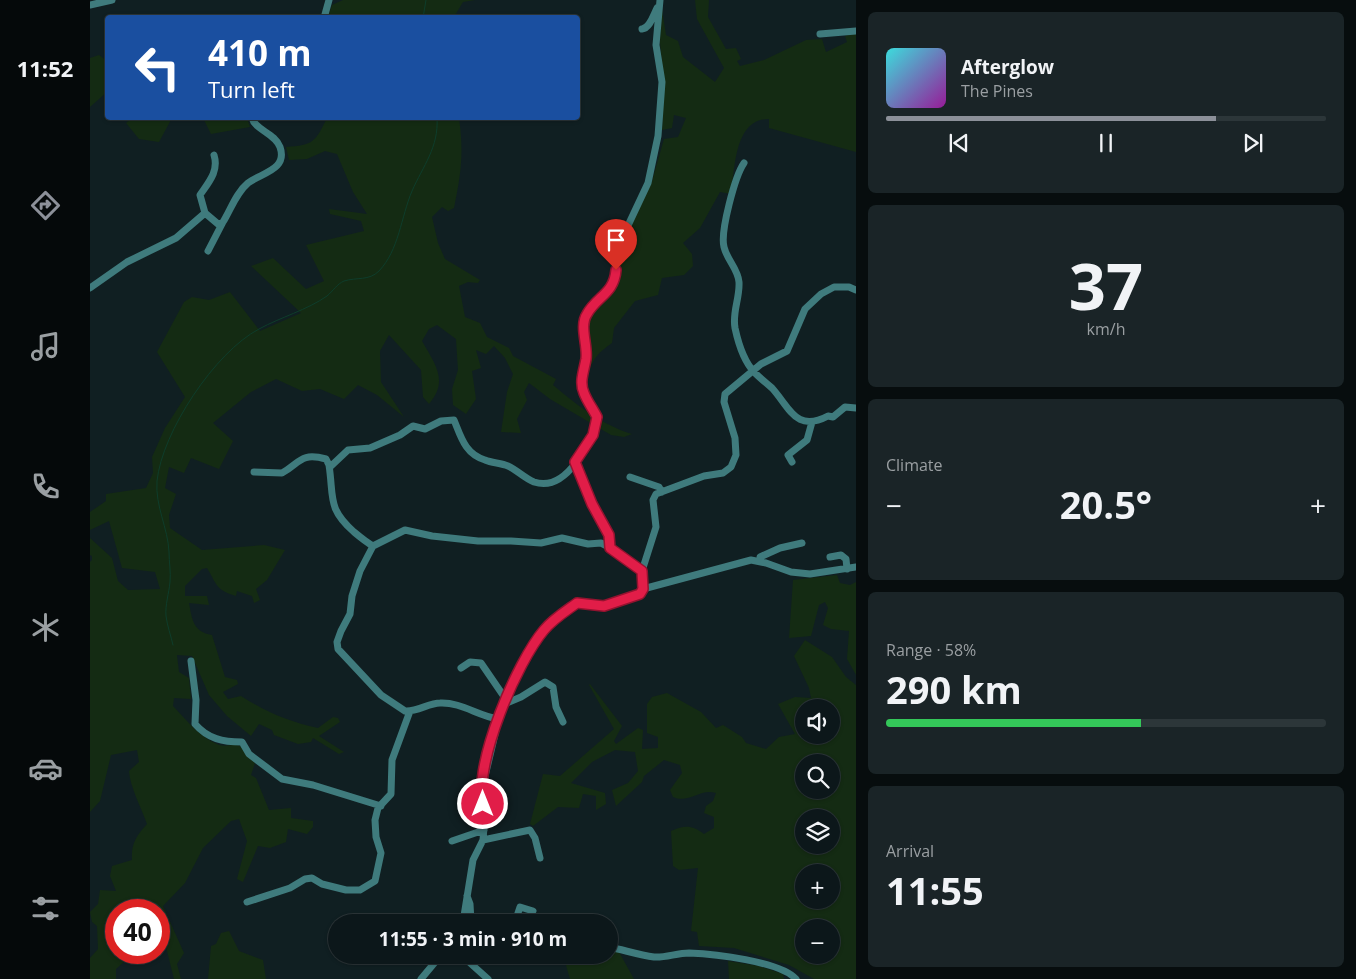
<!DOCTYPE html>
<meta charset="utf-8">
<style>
body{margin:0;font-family:"Open Sans",sans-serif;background:#1a2427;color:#f1f3f6;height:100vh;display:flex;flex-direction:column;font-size:19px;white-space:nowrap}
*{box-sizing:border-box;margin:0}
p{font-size:16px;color:#9a9fa2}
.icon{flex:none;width:28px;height:28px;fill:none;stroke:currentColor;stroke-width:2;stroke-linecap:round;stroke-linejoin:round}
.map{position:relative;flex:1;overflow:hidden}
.sheet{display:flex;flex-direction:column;gap:12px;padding:12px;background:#070d0e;width:500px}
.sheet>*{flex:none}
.guide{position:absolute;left:15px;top:15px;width:475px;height:105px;border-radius:5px;box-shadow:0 1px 4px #0004,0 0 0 1px #2c3639;background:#1a4fa0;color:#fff;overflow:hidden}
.tools{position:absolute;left:705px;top:699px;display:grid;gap:10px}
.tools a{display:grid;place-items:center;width:45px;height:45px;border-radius:50%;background:#0c171a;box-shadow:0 1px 4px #0004,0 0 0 1px #2c3639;font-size:25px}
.speed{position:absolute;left:15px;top:899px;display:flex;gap:10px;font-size:25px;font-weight:700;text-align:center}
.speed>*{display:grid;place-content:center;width:65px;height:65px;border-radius:50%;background:#0c171a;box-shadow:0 1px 4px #0004,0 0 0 1px #2c3639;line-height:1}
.speed .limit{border:8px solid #d22;background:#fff;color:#111}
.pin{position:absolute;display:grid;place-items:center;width:42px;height:42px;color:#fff;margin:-51px -21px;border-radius:50% 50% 50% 0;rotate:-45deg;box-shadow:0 0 5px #0007}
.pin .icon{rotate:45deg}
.me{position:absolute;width:55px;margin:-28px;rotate:0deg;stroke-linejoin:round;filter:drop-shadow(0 0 4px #0008)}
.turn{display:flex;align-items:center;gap:18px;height:105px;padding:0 20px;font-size:22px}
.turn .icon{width:65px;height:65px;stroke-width:2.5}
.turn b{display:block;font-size:35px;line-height:42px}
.big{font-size:38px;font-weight:700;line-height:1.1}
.sheet .widget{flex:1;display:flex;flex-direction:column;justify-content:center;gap:8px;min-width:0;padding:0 18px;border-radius:8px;background:#1a2427}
.sheet .dial{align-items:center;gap:0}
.dial b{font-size:65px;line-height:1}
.song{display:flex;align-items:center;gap:15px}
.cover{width:60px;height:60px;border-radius:8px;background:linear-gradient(135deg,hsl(180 70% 55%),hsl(300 70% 35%))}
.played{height:5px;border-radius:2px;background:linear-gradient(90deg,#8c9099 75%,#2c3639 75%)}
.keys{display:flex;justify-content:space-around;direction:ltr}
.heat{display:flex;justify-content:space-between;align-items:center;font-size:28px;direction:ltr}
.charge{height:8px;border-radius:4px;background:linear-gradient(90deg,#34c759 58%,#2c3639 0)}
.trip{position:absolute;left:238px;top:914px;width:290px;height:50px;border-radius:25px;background:#0c171a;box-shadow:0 1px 4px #0004,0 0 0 1px #2c3639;font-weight:700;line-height:50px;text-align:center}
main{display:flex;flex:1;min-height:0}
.tab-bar{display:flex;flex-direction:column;width:90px;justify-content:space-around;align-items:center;background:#05090a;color:#9a9fa2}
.tab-bar .icon{width:35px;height:35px}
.tab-bar .active{color:#8c9099}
.tab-bar b{font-size:22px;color:#f1f3f6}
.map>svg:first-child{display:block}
.green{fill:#142b13;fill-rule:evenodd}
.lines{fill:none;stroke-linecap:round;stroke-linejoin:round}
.stream{stroke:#0e3d2b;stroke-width:1}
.minor{stroke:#3f7b7d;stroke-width:7}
.route-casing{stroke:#92132f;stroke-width:12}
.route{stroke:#e11d48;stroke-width:9}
</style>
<main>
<nav class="tab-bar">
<b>11:52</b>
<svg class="icon active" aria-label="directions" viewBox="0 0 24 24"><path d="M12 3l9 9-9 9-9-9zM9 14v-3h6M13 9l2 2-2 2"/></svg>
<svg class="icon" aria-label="music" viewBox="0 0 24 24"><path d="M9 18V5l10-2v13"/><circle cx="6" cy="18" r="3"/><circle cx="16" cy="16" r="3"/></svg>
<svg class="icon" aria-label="phone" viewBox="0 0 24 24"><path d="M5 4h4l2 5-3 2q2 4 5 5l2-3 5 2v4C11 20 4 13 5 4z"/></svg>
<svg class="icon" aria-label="climate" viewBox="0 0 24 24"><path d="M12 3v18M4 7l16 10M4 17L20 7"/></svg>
<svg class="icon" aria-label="car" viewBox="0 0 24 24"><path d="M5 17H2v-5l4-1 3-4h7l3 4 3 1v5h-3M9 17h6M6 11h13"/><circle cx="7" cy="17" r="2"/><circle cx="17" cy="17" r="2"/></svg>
<svg class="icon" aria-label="filters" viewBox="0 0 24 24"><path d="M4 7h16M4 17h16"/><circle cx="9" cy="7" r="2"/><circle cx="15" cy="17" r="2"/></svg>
</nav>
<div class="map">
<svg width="766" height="979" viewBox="0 0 766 979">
<rect width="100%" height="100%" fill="#101f22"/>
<!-- green -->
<path class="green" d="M253,0H385L373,2L364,17H238L242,5Z
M605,0H619L618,17L636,49L646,48L651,59L647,61L650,66L674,60L716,40L732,39L736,52L757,42L755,36L766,33V152L679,128V119C644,119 645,169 641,194L630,192L610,228L593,243L602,254L603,266L594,275L572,278L568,295L545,301L524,328L522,343C509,352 503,358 498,374L495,371L496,323L501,312L527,282L530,248L562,181L574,139L588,137L596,118L584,115L582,128L572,130L574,84L570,43L571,10L572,9L576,35L588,41L593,57L625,82L634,68L607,19Z
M9,55L17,61V92L0,107V58Z
M42,118H82L69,142L49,139L36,123Z
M113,118H157L160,127L121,134Z
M237,118H369C374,153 371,174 364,208L358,211L352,207L342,217L348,243L355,259L390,280L388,283L378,282L369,286L375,317L390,323L397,337L419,348L423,356L466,379L463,385C487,405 512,425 542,434L534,437L521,435L460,399L439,383L434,392L437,400L427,419L431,433L411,432L417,392L423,374L415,358L404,346L396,354L386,350L391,368L382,371L386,399L376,414L363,405L362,389L368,370L366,339L347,325L339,329L332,341C345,364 359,381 339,404L333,397L331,370L299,335L290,351L291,382L314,417L287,395L268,385L254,399L230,389L212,391L186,379L161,392L123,423L143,441L129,469L101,458L94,473L79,467L75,488L86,494L79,515L80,528L112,550L174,545L195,550L177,580L166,589L170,600L164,603L162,596L147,591L146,596C125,590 127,584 117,568L112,569L95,586V596H117L119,605L99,603C102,619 103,632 122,635L135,677L147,680L148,684L133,692L138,699L151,696C176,712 199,722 228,728L243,717L248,718L250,722L229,736L254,752L249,754L223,738L221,742L208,744L184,735L182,730L169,724L161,736L137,716L119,695L102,656L87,655L89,672L99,678L101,699L84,698L83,706C96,720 110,737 127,744C135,748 144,743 150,746C156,749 160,759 165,763L161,775L166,778L179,810L201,808V818L223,821V827L217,834L198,829L196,842L180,848L168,846L153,882L147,879L157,841L149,819L141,821L113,848L95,883L73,906L94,953L87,964L91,979H84L74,939H69V910H26V952L37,953L35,961L26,969V979H0V958L8,949L7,926L2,922L0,912L8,904L10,890L26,891L20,876L22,866L42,860C41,844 46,836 57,824C51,807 40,787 39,771L49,762L47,750L21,755L10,801L0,812V562L2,560V556L0,555V538L22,558L28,581L38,590L70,589L65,572L32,568L19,521L0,530V512L16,501V494L56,488L63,473L62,457L75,428L95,397L67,352L94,302L102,297L119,300L140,292L170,331L211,313L161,266L183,258L216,289L234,281L216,245L274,231L271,221L240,214L239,209L277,214L263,192L247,154L235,151L217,159L199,160L196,147C224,145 225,142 237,118Z
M747,575L750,583L760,585L766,582V675L757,659L759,631L741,629L733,625L738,608L735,602L729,605L721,636L699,638L703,580Z
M715,640L742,657L756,677L766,685V979H724L699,965L644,948L609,946L607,932L601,931L608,868L589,870L583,866L581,831C595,825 602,825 614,834L624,828V817L614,813L616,806L623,801L626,793C610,788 599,804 583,797L580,790L592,773L590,765L574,760L554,776L552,782L526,806L522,790L538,783L548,771L545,752L525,750L502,762L481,783L515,793L516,804L506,810V796L493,794L489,808L468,807L443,826L440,824L453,774L470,776L524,729L499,685L500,684L532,726L524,741L526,744L548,728L553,730L552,749L568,748V737L557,733V704L562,697L577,693L611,712L626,728L633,725L652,737L656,743L676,749L689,737L705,734L688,704L705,697L721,698L719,688L704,656ZM714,708H741V735H714ZM714,762H741V790H714ZM714,818H741V845H714ZM714,872H741V900H714ZM714,928H741V955H714Z
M139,931L149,951L173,960L176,979H118L121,946L126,944L131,933Z
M519,949L529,952L544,979H480L473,955H519Z
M638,961L669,966L693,974L694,979H639Z"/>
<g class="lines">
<!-- stream -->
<path class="stream" d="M333,18L336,0
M83,645C81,636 77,625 76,616C75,605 79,593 80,582C81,572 79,562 79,552C78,528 65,506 67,481C72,432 125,352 169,329C191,317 217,310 237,296C243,291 247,284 254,281C267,277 279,281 289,271C309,250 311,217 322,191C333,166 349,147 347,118"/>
<!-- minor -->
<path class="minor" d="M0,5L22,0
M234,18L239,0
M552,29C560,28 563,16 567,8
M730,34L766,31
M654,163C645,176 630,232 634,247C637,260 648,269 649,282C650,298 642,312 645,328C648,342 654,362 665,373C670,378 676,383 682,388C700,408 706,433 738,416L743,417L755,407L766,408
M115,213L110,195C119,182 129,171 124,155
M118,251L133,222
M0,288L37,262L86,238L115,213L128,224L133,222C141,209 146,193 158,183C171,173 198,170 190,147C185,133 165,130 162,118
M485,462L502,504L519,535L520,547
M702,462L698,455L717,440L722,422
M240,467L258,450L280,448L310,435L323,426L335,429L351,421L364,420C371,437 375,454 395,460C402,463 411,463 418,466C427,470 434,478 444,482C477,493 501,442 507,417L493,393L492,375L496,358L493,320L497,312L525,282L526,251L558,183L568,136L572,82L566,45L570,0
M164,472L192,473C210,463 210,452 236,459L239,465C244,498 237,508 264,532C270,537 276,542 283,546
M540,477L569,487L572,492
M740,557L751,555L756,559L757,569
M670,561V557L690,548L712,543
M553,589L661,560L676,563L701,572L720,574L766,567
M101,661L106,700L105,724C118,739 133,742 152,742L159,754L192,779L223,785L291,806
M371,668L380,662L391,663L415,698
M412,705L431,697L455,682L463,687L466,707L473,722
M408,719C388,716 371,702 350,703C339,703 327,712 315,711L291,695L248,649L247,642L251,631L260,614L262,596L270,571L283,546L315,530L342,536L388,541H421L451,543L472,538L498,544L511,543L525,550L552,571
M393,840L440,830L445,838L450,858
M362,841L394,830
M377,896L380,904L381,922
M157,902L200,888L215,879L222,878L232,884L256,890H270L285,881L291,853L286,837L285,820L288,808L301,794L302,760L320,711
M373,922L383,860L393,840L395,814L391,793L412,705L431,664L455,629L487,603L514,606L550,595L553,589L552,571L566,527L563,500L566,494L614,476L633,473L641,467L646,455L645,438L634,402L635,394L671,364L697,351L715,309L731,294L744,287H759L766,290
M425,922L430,907L443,911
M519,947C534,950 549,955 564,957C575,958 587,953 599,953C623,954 690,961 706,979
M378,955L379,962L398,979
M331,979L351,955"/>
</g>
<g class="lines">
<defs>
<path id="route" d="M393,804C384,762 427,662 454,630C463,619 476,611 487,603L514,606L550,594L553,589L552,571L520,548L519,535L502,504L485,462L503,435L507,417C503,409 497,401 494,393C489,382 494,371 496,359C498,345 489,326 497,314C507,296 524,294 526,270"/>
</defs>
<!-- route casing -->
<use href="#route" class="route-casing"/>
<!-- route -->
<use href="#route" class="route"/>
</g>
</svg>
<div class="tools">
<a><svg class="icon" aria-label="sound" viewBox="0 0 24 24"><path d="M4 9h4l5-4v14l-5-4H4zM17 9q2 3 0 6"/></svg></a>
<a><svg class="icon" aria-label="search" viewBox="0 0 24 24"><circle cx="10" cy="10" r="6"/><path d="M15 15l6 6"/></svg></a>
<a><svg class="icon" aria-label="layers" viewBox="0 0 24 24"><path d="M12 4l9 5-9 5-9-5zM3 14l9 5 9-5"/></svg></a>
<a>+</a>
<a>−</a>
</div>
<div class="speed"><div class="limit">40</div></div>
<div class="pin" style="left:526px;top:270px;background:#d93025"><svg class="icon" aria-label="arrive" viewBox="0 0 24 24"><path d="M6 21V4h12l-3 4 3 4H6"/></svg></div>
<svg class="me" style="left:393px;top:804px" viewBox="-20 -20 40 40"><circle r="17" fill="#e11d48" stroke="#fff" stroke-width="3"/><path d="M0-11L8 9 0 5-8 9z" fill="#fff"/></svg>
<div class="trip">11:55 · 3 min · 910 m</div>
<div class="guide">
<div class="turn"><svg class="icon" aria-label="left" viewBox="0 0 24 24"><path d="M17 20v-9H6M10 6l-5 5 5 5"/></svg><div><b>410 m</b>Turn left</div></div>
</div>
</div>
<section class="sheet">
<div class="widget">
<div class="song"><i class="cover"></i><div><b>Afterglow</b><p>The Pines</p></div></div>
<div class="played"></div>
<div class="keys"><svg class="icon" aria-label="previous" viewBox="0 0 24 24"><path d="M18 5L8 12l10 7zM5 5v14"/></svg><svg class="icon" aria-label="pause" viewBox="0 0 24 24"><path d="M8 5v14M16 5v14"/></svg><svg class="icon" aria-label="next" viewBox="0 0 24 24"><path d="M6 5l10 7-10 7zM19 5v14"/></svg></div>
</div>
<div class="widget dial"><b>37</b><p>km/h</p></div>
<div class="widget"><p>Climate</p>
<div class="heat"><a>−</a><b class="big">20.5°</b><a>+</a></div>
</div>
<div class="widget"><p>Range · 58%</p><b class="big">290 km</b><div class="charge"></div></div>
<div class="widget"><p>Arrival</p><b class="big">11:55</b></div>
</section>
</main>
